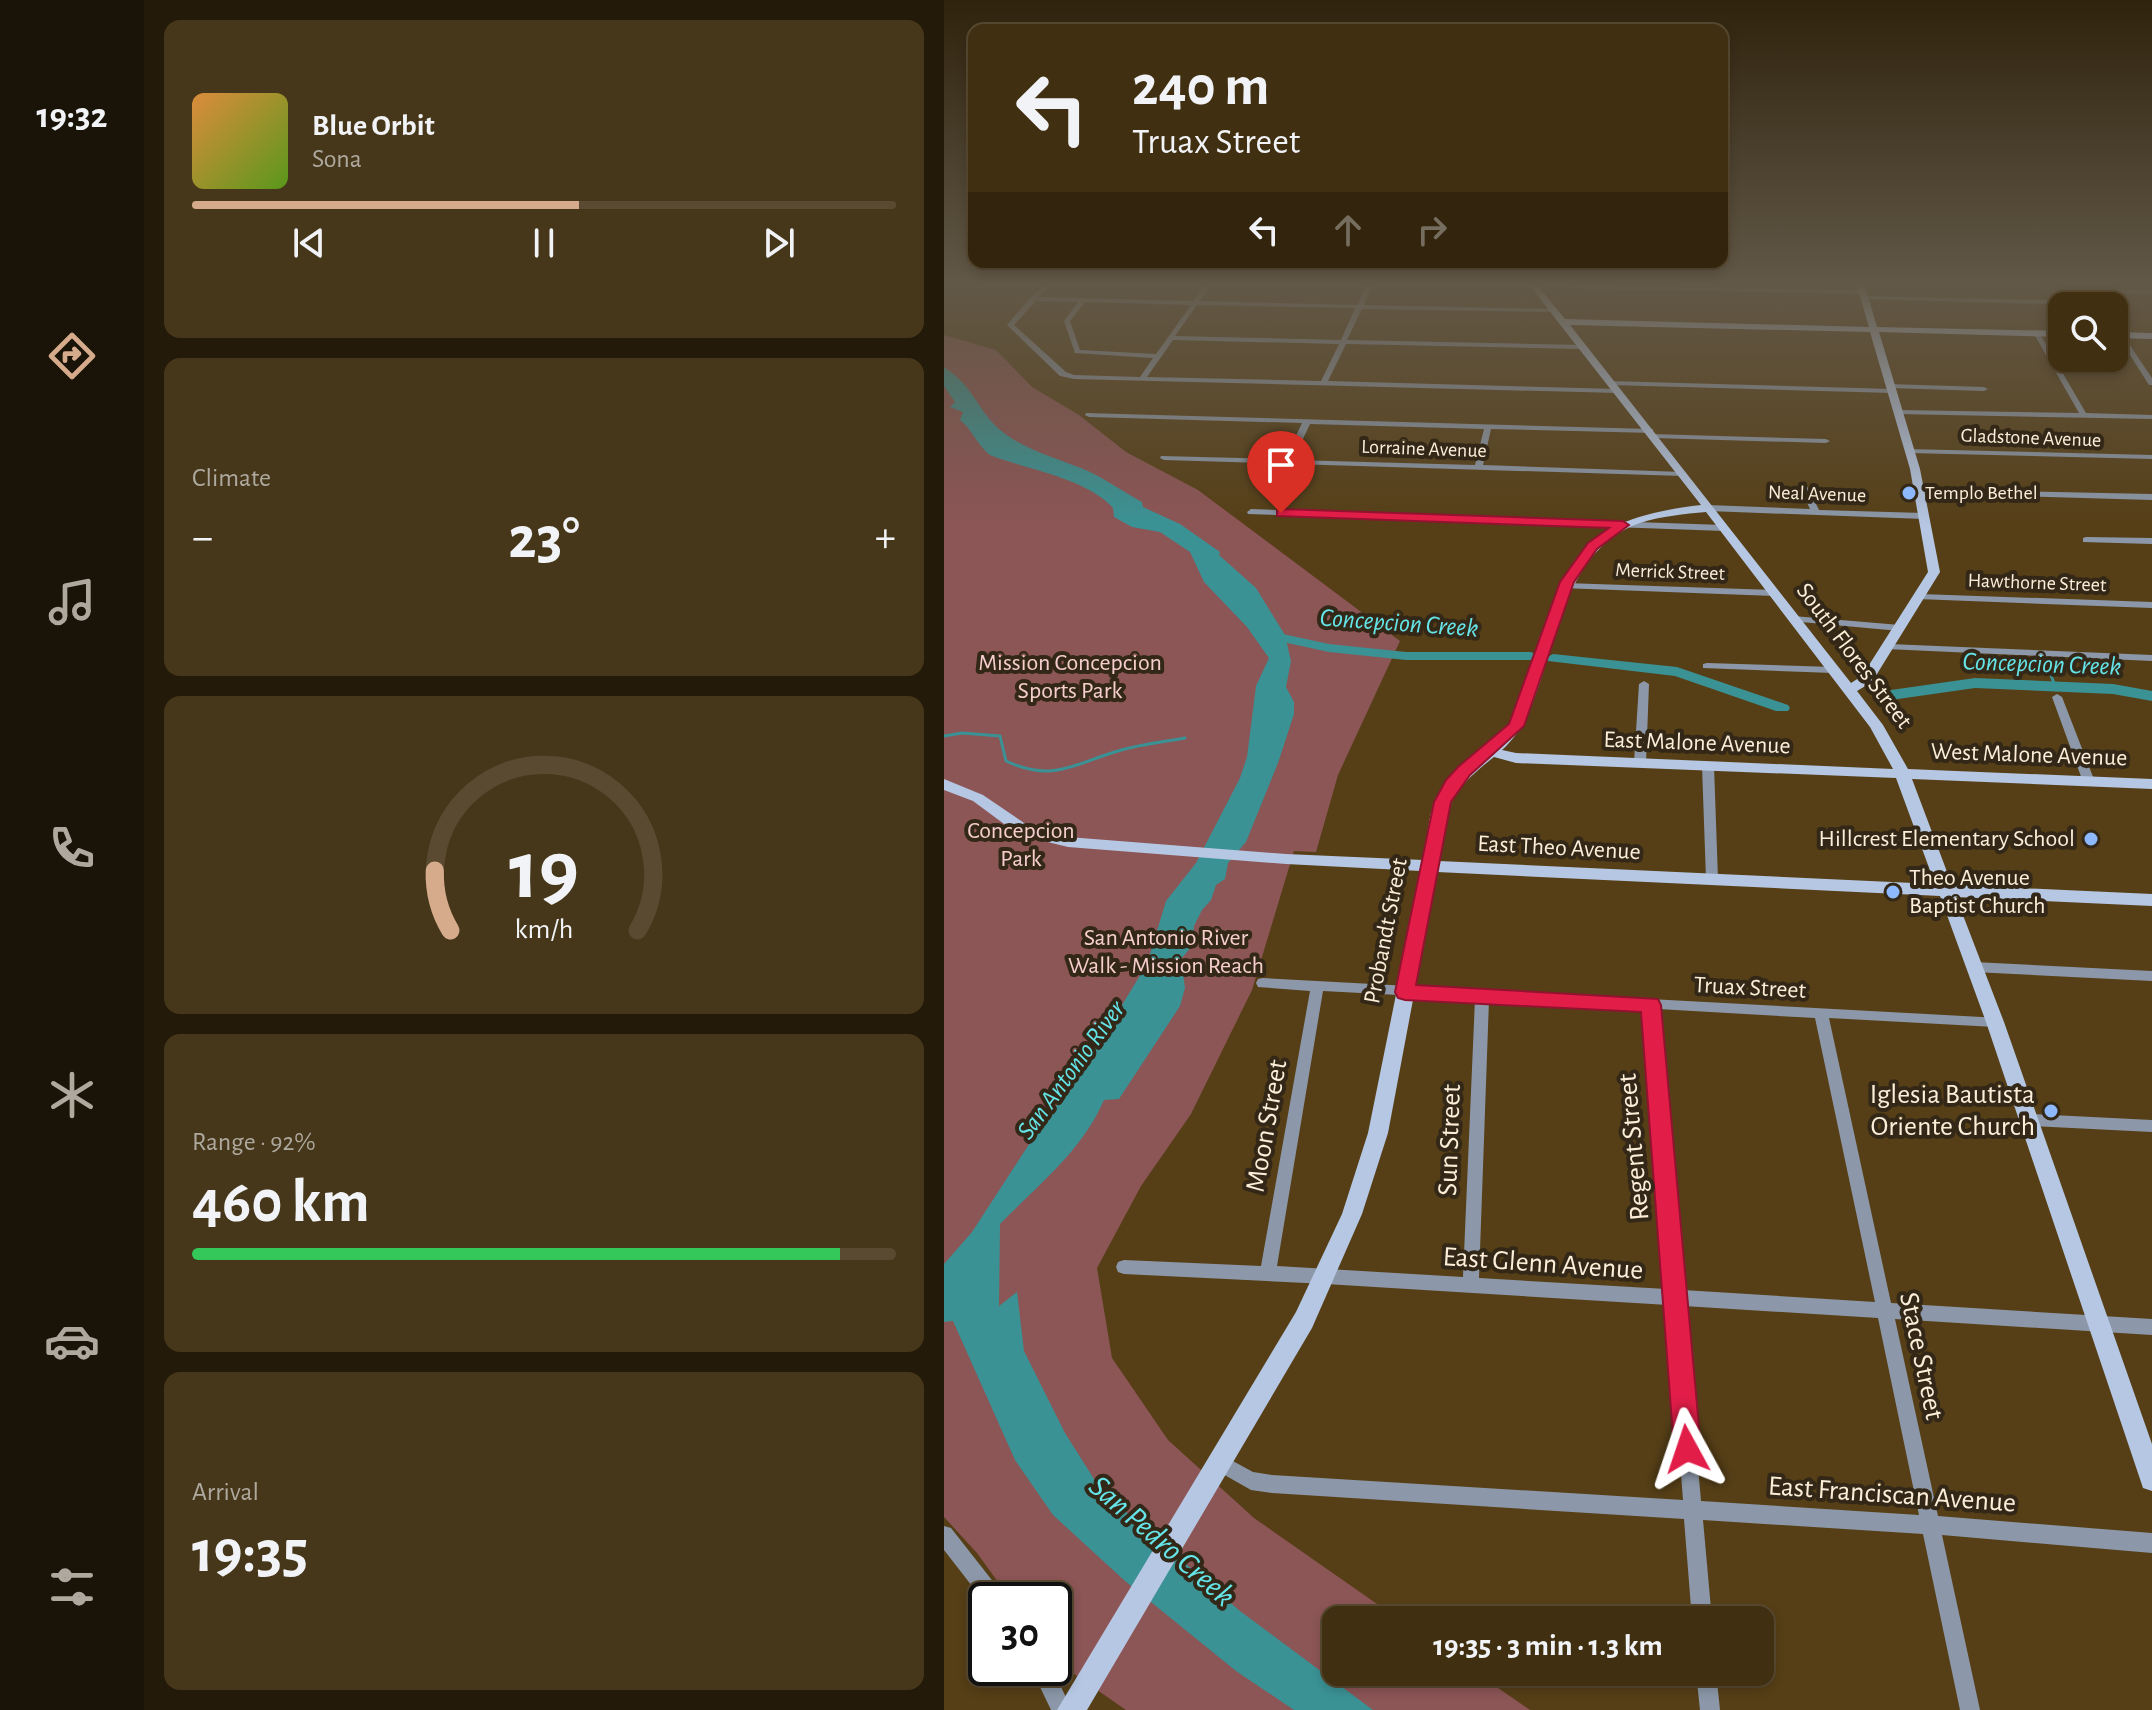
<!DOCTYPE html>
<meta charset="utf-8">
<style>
body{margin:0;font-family:"Alegreya Sans",sans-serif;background:#47371a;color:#f1f3f6;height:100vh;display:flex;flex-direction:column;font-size:30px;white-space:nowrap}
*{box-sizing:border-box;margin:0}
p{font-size:26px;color:#aea99f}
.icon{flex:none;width:44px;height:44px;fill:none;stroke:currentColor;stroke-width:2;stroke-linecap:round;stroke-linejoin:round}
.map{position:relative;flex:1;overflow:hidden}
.details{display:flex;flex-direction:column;gap:20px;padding:20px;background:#231a09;width:800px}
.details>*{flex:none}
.hud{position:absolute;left:24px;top:24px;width:760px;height:244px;border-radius:16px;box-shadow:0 4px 12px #0003,0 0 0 2px #594a31;background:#402f11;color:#f1f3f6;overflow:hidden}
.fabs{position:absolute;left:1104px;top:292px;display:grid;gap:16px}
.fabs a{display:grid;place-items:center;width:80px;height:80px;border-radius:16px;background:#402f11;box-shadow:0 4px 12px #0003,0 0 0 2px #594a31;font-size:40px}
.speed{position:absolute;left:24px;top:1582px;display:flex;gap:16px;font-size:40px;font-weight:700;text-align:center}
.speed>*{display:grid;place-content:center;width:104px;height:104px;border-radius:50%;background:#402f11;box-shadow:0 4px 12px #0003,0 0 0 2px #594a31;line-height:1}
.speed .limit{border:4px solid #111;border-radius:12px;background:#fff;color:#111}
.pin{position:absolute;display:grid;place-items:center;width:68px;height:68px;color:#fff;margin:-82px -34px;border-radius:50% 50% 50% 0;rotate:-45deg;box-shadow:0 0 8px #0007}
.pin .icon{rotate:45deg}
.me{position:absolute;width:88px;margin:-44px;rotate:355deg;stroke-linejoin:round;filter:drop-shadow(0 0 6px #0008)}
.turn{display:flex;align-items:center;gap:28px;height:168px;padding:0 32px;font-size:36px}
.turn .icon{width:104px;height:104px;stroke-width:2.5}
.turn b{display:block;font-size:56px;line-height:68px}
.lanes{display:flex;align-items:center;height:76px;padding:0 32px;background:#0003;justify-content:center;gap:40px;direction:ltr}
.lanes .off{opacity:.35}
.big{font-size:60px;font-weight:700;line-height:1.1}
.details .card{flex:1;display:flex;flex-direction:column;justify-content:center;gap:12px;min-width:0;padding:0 28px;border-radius:16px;background:#47371a}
.details .dial{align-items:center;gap:0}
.dial svg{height:208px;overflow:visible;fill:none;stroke:#594a31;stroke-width:7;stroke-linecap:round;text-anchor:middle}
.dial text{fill:#f1f3f6;stroke:none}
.song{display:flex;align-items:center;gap:24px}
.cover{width:96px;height:96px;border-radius:12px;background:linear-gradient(135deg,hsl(30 70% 55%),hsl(90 70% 35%))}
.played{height:8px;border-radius:4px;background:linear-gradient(90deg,#d6ab8b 55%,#594a31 55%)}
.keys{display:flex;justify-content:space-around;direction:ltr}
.heat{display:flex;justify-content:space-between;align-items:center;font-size:44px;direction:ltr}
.charge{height:12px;border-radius:6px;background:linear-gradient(90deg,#34c759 92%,#594a31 0)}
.trip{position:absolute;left:378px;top:1606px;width:452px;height:80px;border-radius:16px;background:#402f11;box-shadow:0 4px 12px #0003,0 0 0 2px #594a31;font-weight:700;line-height:80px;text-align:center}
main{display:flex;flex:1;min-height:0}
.dock{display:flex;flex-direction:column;width:144px;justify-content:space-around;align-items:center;background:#1a1307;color:#aea99f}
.dock .icon{width:56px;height:56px}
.dock .selected{color:#d6ab8b}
.dock b{font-size:36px;color:#f1f3f6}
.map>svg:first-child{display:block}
.green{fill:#8c5556}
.water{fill:#3b9295}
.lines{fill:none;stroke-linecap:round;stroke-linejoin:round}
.stream-far1{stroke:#3b9295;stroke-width:2}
.stream{stroke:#3b9295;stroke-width:3}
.river{fill:#3b9295;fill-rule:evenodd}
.street{fill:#8c98a9;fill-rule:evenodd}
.secondary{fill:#b5c7e3;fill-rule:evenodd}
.route{fill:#e11d48;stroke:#92132f;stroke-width:2}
.poi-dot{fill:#8db9fc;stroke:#332817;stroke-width:3}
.labels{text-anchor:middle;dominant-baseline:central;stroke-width:8;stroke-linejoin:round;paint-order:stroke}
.far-street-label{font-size:20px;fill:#fceed8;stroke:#332817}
.far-poi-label{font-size:20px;fill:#fceed8;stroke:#332817;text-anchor:start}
.street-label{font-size:24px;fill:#fceed8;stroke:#332817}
.park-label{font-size:24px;fill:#f6cece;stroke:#332817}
.poi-label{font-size:24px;fill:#fceed8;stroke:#332817;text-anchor:end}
.water-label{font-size:26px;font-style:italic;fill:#65e5e9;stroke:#332817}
.near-poi-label{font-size:28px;fill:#fceed8;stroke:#332817;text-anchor:end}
.near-street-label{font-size:28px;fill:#fceed8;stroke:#332817}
.near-water-label{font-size:32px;font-style:italic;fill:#65e5e9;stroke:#332817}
</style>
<main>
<nav class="dock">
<b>19:32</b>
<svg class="icon selected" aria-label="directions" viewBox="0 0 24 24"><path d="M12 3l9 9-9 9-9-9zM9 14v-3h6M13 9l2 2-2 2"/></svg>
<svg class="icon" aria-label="music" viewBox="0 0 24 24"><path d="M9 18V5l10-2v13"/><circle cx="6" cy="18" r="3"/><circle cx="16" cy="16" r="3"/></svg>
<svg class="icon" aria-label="phone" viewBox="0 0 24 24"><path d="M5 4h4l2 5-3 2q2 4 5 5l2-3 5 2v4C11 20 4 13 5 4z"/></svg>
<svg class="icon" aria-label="climate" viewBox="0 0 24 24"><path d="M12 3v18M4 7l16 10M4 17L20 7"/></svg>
<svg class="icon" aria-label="car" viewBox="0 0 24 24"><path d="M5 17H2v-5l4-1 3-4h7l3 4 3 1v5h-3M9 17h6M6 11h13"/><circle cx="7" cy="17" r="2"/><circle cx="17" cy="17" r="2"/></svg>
<svg class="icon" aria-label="filters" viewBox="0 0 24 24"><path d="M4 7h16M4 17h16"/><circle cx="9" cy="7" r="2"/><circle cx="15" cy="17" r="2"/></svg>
</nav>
<section class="details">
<div class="card">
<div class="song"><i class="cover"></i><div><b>Blue Orbit</b><p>Sona</p></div></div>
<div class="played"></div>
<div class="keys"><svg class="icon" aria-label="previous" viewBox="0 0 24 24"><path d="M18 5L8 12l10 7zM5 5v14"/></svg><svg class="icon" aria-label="pause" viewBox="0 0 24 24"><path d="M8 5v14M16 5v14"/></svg><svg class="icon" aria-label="next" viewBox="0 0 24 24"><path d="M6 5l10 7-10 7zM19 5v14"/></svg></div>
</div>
<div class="card"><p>Climate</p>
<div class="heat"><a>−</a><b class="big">23°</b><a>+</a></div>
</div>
<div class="card dial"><svg viewBox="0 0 100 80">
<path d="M14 69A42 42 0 1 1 86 69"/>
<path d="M14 69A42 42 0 0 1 8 46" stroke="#d6ab8b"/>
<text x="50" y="56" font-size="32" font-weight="700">19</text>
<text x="50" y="72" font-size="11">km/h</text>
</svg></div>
<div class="card"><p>Range · 92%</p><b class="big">460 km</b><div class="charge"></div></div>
<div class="card"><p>Arrival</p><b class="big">19:35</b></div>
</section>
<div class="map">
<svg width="1208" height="1710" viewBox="0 0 1208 1710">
<rect width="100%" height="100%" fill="#563f17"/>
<!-- green -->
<path class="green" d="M0,335L52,350L88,387L135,415L182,452L254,490L456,641L394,775L372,852L350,851L308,990L247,1114L197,1186L153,1268L168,1358L224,1440L310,1518L456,1620H392V1672H531L586,1710H182L110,1660V1600H67L33,1553L0,1517Z"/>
<!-- water -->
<path class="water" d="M0,367C33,389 32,411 60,433C83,451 118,460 144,471C163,480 180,492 198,502L199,507L236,524L276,552L275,555L312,588L341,635L347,661L342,687L350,702V714L334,763L302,842L284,863L281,879L272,885L267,900L258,910L250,926L248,946L237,959L241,988L236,1006L175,1099L160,1100C138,1151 94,1185 56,1224L55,1306L73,1292L80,1351L121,1433L157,1490L296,1611L429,1710H350L292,1671L181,1581L109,1515L71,1460L9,1321L0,1322V1264L28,1232L95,1129L134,1077L203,964L222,901L252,863L296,778L303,757L312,686L325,658L303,627L260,582L246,552L216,532L188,527L170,517L169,508C143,478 81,469 46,455C33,445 28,429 16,420L19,412L6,407L11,402L0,386Z"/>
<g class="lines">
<!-- stream-far1 -->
<path class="stream-far1" d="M1101,659L1103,664"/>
<!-- stream -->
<path class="stream" d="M1102,662L1111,686
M0,736L18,733L56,736L62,761C109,783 129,764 174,751C196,744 219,742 241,738"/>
<!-- river -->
<path class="river" d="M320,630L385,644L462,652H587L594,656L587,660H462L385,652L315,637L313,634Z
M609,654L733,667L844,705L846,708L844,711H832L731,676L604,661L602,658Z
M1031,678L1169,684L1208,691V701L1169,694L1031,688L940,701L932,696L940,691Z"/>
<!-- street -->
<path class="street" d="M99,286H105L95,297L249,301L260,286H266L256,301L413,305L422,286H428L420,305L610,309L613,311L612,312L418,309L403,340L637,345L640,347L637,349L402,344L384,381L674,389L678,391L674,393L130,379L116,376L63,325L86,298ZM92,301L134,302L120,321L131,353L209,358L196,377L130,375L122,372L70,325ZM141,302L247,305L212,354L136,350L126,321ZM253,305L411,308L397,340L231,336ZM229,340L395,344L377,381L203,377Z
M625,286L919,290L922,292L919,294L628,288Z
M1132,290H1208V294L1130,293L1129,292Z
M921,296L1139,301L1142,303L1139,305L919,299L918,298Z
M1093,332L1096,334L1142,413L1208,415V419L954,414L950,412L954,410L1135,413L1090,334Z
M1177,334L1179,335L1208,378V385H1205L1174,336Z
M665,381L948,389L952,391L948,393L668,385H665Z
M944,384L1040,387L1044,389L1040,391L947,388L943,386Z
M142,413L706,429H709V433L547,429L539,465L739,472L743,474L739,476L220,460L216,458L217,456L341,459L358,423L145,417L141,415ZM366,424L540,429L531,465L349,460Z
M707,434L882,439L886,441L882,443L710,438L706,436Z
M962,449L1208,455V459L965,453H962Z
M857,486H863L875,510L980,513L984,516L980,519L764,511L760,508L764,505L866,509L856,488Z
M973,489L1208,494V500L976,493H973Z
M307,509L780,525L784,528L780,531L304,514L303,512Z
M1142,537L1208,538V544L1139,542V538Z
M621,583L830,590L835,593L830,596L618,588V584Z
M976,594L1208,602V608L973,599L971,597Z
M849,616L956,625L961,628L956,631L846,621L844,619Z
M945,644L1208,655V661L942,649L940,647Z
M763,663L889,667L894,670L889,673L759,668V664Z
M700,681L705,684L702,763L696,766L690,763L695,684Z
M1113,694L1118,697L1151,782L1149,785H1141L1139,782L1108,697Z
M764,763L770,766L774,879L768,883L762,879L758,766Z
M1030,962L1208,971V981L1030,972L1025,970L1023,967L1025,964Z
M319,978L1056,1018L1058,1022L1056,1026L1051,1027L885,1018L947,1303L1208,1319V1335L951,1319L994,1516L1208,1533V1553L998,1535L1036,1710H1016L979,1534L759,1520L768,1620H748L740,1519L328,1493L307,1490L270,1469L267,1463L270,1457L276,1454L309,1472L328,1475L739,1500L724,1305L382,1284L180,1274L174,1272L172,1267L174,1262L180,1260L317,1266L366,991L314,987L312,983L314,979ZM379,991L531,999L519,1277L333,1266ZM545,1000L701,1009L722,1289L535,1278ZM714,1009L871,1018L931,1302L739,1290ZM740,1306L934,1318L975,1515L757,1501Z
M1086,1114L1208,1120V1132L1086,1126L1081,1124L1079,1120L1081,1116Z
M0,1526L7,1528L58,1593L61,1600H42V1604L0,1550Z
M87,1668H108L128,1710H107Z
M752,1672H772L776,1710H756Z"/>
<!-- secondary -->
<path class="secondary" d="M586,286H594L621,319L925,327L913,286H921L933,327L1118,331V337L935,332L976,469L996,572L928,682L913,691L939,725L964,769L1208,779V789L968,779L1008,885L1208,894V906L1012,897L1060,1022L1208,1444V1491L1199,1488L1196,1479L1042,1022L996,896L493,872L444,1133L418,1214L368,1328L143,1710H113L352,1312L398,1214L424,1133L477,871L342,864L124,847L75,835L29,801L0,790V779L39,795L86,827L124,837L342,854L479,860C483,841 484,817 491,800C508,765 548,754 567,723C578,704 582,680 589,660C626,553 639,519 757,505ZM626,325L926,332L966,469L984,572L918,676L907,683ZM762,512L926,727L949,769L572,753L558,750C582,728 590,700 600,670C617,614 634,544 696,523C718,516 740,514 762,512ZM550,757L572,763L952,778L991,884L495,861C505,803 502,795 550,757Z
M1170,332L1208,333V339L1170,338Z"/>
</g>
<!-- sky -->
<linearGradient id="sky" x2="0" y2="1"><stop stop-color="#2f230d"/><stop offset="0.54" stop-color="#625847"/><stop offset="1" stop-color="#625847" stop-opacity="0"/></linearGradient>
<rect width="1208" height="525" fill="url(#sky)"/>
<!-- route -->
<path class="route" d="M337,509L679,521L685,525L653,549L630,582L580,726L526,775L507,802L472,985L714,999L717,1005L757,1449L753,1458L743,1462L734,1458L730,1449L697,1012L461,1000L454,998L451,992L490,802L502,780L514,767L565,724L616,582L644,543L665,528L333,516V510Z"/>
<!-- markers -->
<g class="poi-dot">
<circle cx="965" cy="493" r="8"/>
<circle cx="1147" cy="839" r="8"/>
<circle cx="949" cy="892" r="8"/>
<circle cx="1107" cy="1111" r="8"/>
</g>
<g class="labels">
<!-- far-street labels -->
<g class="far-street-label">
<text transform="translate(1087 438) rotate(2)">Gladstone Avenue</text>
<text transform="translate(480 449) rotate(2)">Lorraine Avenue</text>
<text transform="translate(873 494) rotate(2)">Neal Avenue</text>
<text transform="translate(726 572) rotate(2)">Merrick Street</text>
<text transform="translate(1093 583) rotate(2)">Hawthorne Street</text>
</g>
<!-- far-poi labels -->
<g class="far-poi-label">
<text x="981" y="493">Templo Bethel</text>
</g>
<!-- street labels -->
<g class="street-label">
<text transform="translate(910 656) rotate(53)">South Flores Street</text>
<text transform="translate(753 743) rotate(2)">East Malone Avenue</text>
<text transform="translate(1085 755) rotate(2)">West Malone Avenue</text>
<text transform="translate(615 848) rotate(3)">East Theo Avenue</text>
<text transform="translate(442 931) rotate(-79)">Probandt Street</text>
<text transform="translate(806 988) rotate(3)">Truax Street</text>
</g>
<!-- park labels -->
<g class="park-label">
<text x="126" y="663">Mission Concepcion<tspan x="126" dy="28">Sports Park</tspan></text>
<text x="77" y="831">Concepcion<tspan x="77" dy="28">Park</tspan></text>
<text x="222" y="938">San Antonio River<tspan x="222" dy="28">Walk - Mission Reach</tspan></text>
</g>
<!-- poi labels -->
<g class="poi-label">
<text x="1131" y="839">Hillcrest Elementary School</text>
<text x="965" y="878" text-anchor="start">Theo Avenue<tspan x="965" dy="28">Baptist Church</tspan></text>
</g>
<!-- water labels -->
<g class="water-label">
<text transform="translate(455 623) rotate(4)">Concepcion Creek</text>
<text transform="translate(1098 664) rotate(2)">Concepcion Creek</text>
<text transform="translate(127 1070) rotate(-54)">San Antonio River</text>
</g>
<!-- near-poi labels -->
<g class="near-poi-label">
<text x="1091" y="1095">Iglesia Bautista<tspan x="1091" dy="32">Oriente Church</tspan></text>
</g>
<!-- near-street labels -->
<g class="near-street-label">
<text transform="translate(323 1126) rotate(-80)">Moon Street</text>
<text transform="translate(506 1140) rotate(-88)">Sun Street</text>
<text transform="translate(690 1147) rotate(-95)">Regent Street</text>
<text transform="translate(599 1264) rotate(4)">East Glenn Avenue</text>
<text transform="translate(977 1356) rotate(78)">Stace Street</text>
<text transform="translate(948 1495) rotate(4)">East Franciscan Avenue</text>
</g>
<!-- near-water labels -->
<g class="near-water-label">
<text transform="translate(218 1541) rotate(41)">San Pedro Creek</text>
</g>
</g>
</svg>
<div class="fabs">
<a><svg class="icon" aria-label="search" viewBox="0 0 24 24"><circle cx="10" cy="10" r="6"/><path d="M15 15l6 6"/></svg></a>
</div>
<div class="speed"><div class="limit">30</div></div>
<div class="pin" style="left:337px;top:513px;background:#d93025"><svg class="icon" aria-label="arrive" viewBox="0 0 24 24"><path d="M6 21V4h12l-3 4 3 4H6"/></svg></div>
<svg class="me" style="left:743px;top:1449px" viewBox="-20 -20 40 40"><path d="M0-17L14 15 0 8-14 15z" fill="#e11d48" stroke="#fff" stroke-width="4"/></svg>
<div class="trip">19:35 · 3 min · 1.3 km</div>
<div class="hud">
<div class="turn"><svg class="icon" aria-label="left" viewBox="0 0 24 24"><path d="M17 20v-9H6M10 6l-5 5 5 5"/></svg><div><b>240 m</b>Truax Street</div></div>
<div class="lanes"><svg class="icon" aria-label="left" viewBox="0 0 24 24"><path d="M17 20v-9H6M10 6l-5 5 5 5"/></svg><svg class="icon off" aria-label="ahead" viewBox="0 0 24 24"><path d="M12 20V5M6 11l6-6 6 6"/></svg><svg class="icon off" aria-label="right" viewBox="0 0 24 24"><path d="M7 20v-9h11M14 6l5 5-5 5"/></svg></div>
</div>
</div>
</main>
